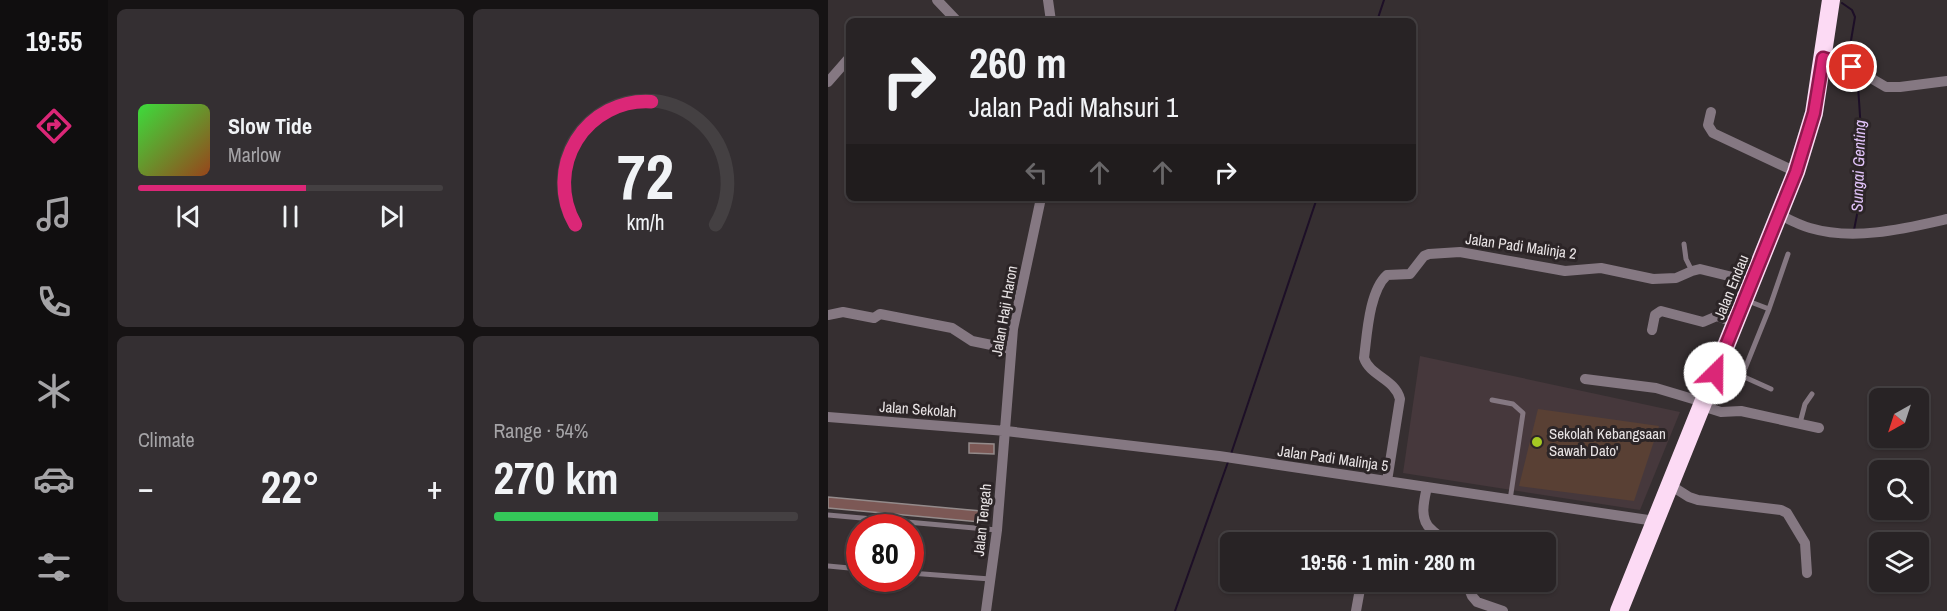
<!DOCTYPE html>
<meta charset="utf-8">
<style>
body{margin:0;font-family:"Archivo Narrow",sans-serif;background:#342f32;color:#f1f3f6;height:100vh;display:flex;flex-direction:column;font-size:22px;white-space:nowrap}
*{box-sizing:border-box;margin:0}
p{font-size:20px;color:#a5a4a7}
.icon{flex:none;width:33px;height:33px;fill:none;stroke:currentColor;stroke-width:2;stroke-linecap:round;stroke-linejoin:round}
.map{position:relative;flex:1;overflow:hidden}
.details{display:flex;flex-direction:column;gap:9px;padding:9px;background:#161314;width:720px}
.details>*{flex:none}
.guide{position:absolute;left:18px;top:18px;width:570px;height:183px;border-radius:9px;box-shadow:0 2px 4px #0004,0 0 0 2px #444042;background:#282325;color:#f1f3f6;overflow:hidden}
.needle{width:39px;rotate:219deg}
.buttons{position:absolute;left:1041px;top:388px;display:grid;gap:12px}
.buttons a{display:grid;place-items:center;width:60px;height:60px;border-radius:9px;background:#282325;box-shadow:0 2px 4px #0004,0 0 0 2px #444042;font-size:30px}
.speed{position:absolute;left:18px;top:514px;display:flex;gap:12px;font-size:30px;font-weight:700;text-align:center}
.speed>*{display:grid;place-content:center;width:78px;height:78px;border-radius:50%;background:#282325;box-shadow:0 2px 4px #0004,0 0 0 2px #444042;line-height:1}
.speed .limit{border:9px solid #d22;background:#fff;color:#111}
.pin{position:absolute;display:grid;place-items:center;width:51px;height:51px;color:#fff;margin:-26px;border:3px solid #fff;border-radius:50%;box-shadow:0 2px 6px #0007}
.me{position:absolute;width:66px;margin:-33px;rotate:23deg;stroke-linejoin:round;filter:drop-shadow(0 0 4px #0008)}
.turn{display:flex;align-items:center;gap:21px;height:126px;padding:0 24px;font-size:27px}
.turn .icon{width:78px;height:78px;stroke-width:2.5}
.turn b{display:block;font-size:42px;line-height:51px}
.lanes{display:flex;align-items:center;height:57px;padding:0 24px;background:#0003;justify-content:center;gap:30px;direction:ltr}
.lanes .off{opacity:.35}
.big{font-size:45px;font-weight:700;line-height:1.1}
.details .widget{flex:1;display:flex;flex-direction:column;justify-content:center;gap:9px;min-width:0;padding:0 21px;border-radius:9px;background:#342f32}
.details .dial{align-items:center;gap:0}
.dial svg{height:156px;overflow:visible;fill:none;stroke:#444042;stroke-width:7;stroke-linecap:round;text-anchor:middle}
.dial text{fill:#f1f3f6;stroke:none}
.song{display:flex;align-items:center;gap:18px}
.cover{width:72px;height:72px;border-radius:9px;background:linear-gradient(135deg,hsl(120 70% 55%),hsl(20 70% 35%))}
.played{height:6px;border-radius:3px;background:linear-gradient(90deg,#db2777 55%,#444042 55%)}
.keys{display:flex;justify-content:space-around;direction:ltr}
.heat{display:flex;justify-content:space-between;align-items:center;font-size:33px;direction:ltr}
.charge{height:9px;border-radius:4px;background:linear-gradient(90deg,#34c759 54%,#444042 0)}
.details .tiles{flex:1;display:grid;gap:9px;grid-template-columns:repeat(2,1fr)}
.trip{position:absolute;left:392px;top:532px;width:336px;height:60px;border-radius:9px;background:#282325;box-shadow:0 2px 4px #0004,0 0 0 2px #444042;font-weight:700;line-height:60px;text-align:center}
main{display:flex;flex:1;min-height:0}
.tab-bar{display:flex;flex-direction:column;width:108px;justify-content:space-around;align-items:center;background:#100e0f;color:#a5a4a7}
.tab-bar .icon{width:42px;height:42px}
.tab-bar .selected{color:#db2777}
.tab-bar b{font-size:27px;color:#f1f3f6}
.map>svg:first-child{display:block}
.built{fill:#46383c}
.green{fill:#594034}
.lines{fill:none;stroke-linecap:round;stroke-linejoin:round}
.stream{stroke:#1d0f27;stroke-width:2}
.building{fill:#7c5855;stroke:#948b8b;stroke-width:1.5}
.lane{stroke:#857882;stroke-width:5}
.street{stroke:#857882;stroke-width:10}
.highway{stroke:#fcdaf4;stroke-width:18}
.route-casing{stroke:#8e194d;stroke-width:15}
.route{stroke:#db2777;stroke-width:10}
.poi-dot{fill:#a5c823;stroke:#2c2527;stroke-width:2}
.labels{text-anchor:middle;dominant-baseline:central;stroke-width:6;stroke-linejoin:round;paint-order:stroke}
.street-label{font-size:15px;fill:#e9e4e5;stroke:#2c2527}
.poi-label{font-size:15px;fill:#e9e4e5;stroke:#2c2527;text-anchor:start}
.water-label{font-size:16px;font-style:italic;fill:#e2c4fa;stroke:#2c2527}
</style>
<main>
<nav class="tab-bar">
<b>19:55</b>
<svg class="icon selected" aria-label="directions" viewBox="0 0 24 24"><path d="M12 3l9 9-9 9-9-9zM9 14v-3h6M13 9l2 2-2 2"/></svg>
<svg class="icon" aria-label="music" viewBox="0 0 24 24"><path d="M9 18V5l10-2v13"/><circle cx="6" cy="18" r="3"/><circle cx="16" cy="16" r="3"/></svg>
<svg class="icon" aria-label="phone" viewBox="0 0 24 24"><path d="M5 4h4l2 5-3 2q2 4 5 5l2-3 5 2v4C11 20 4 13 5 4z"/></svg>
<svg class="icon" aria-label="climate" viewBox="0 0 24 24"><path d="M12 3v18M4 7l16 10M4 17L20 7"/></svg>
<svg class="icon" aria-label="car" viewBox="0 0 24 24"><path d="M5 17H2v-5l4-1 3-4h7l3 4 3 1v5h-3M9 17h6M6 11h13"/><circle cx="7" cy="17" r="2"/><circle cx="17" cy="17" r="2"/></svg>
<svg class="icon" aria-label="filters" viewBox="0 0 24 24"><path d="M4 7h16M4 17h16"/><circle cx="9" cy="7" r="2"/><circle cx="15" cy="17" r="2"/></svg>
</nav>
<section class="details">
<div class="tiles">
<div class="widget">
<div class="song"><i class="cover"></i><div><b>Slow Tide</b><p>Marlow</p></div></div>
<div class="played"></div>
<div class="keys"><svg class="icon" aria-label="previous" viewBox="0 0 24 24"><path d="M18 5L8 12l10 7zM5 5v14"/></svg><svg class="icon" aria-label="pause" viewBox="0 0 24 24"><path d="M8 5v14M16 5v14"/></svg><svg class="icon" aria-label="next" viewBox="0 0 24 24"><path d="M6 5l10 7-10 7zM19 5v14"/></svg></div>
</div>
<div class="widget dial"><svg viewBox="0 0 100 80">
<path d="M14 69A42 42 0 1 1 86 69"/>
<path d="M14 69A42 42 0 0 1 53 6" stroke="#db2777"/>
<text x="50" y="56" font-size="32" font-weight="700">72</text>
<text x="50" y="72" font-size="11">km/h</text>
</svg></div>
<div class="widget"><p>Climate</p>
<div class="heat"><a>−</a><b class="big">22°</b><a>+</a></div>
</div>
<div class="widget"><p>Range · 54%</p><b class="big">270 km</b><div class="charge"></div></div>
</div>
</section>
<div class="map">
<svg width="1119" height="611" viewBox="0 0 1119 611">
<rect width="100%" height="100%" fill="#362f31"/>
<!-- built -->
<path class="built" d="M592,356L852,412L812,510L575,473Z"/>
<!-- green -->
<path class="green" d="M710,409L831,426L806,501L691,486Z"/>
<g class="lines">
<!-- stream -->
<path class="stream" d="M1014,3L1024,10L1027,17L1020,58L1023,63
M549,21L556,0
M1026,230C1038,178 1033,126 1029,74
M403,454L489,198
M347,611L400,462"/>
</g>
<!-- building -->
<path class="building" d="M141,443L166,444V454L141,453Z
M0,497L153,511L152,522L0,508Z"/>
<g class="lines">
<!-- lane -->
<path class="lane" d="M856,244L858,259L864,271
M920,301L941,309
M890,375L911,383
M914,376L941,309L960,254
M904,397L914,376L943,389
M664,400L685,404L695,413L682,500
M972,423L977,404L984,394
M0,515L169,530
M0,566L32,569
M82,573L162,579"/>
<!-- street -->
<path class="street" d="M109,0L129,21
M220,0L223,21
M995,58L1024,67L1058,87H1072L1119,81
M0,82L21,58
M883,112L880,125L885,133L968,172
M952,215C962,220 971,225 982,228C1026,241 1075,229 1119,219
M0,315L15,312L46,318L52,314L124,328L144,341L183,349
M824,330L827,315L833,311L875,322L889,316L908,323
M757,379L828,388L875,402
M874,406L893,412L913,411L991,428
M0,417L178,431L391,456L827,521
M559,481L572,399C567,379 542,376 536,358C539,335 541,291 559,275L582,274L596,256L601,254L632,252L737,271L773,268L825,279L848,278L864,271L872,269L925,282
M842,485L861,497L870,500L953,510L959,513L977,543L979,573
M599,487C596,501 591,519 603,529C608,534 613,537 617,543
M638,582L644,596L649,602L675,611
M158,611L169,530L185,329L213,198
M528,611L532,589"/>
<!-- highway -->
<path class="highway" d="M791,611L968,172L986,113L1003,0"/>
</g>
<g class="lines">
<defs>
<path id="route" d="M887,373L968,172L986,113L995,58L1024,67"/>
</defs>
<!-- route casing -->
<use href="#route" class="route-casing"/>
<!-- route -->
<use href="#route" class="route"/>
</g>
<!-- markers -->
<circle class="poi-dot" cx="709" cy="442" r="6"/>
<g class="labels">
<!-- street labels -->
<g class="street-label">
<text transform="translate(693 246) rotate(8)">Jalan Padi Malinja 2</text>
<text transform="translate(903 287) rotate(-68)">Jalan Endau</text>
<text transform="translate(176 311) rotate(-80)">Jalan Haji Haron</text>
<text transform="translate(90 409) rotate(4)">Jalan Sekolah</text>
<text transform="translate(505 458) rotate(8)">Jalan Padi Malinja 5</text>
<text transform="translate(154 520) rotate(-84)">Jalan Tengah</text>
</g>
<!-- poi labels -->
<g class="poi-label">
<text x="721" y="433">Sekolah Kebangsaan<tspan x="721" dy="17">Sawah Dato'</tspan></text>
</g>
<!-- water labels -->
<g class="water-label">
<text transform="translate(1030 166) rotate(-88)">Sungai Genting</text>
</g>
</g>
</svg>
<div class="buttons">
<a><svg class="needle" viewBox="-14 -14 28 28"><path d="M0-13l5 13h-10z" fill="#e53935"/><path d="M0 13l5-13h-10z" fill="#a5a4a7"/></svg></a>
<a><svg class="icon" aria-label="search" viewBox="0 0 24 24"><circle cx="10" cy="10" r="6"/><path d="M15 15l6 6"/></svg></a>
<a><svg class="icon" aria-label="layers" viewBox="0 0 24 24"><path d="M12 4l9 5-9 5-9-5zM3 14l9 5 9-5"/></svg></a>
</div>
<div class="speed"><div class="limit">80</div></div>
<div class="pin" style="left:1024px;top:67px;background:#d93025"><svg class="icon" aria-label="arrive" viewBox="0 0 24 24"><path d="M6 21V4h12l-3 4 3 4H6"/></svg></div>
<svg class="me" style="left:887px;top:373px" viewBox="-20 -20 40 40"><circle r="19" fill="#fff"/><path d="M0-13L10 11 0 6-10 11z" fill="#db2777"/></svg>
<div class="trip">19:56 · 1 min · 280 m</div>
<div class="guide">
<div class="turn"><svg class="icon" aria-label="right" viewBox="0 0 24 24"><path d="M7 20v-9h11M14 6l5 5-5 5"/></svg><div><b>260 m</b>Jalan Padi Mahsuri 1</div></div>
<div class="lanes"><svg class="icon off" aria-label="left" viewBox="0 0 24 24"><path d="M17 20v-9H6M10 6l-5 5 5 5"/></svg><svg class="icon off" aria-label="ahead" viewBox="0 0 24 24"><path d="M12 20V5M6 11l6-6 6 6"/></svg><svg class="icon off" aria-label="ahead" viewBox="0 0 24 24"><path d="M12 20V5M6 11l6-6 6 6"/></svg><svg class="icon" aria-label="right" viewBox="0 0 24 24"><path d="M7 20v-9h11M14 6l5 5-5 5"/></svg></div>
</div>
</div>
</main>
